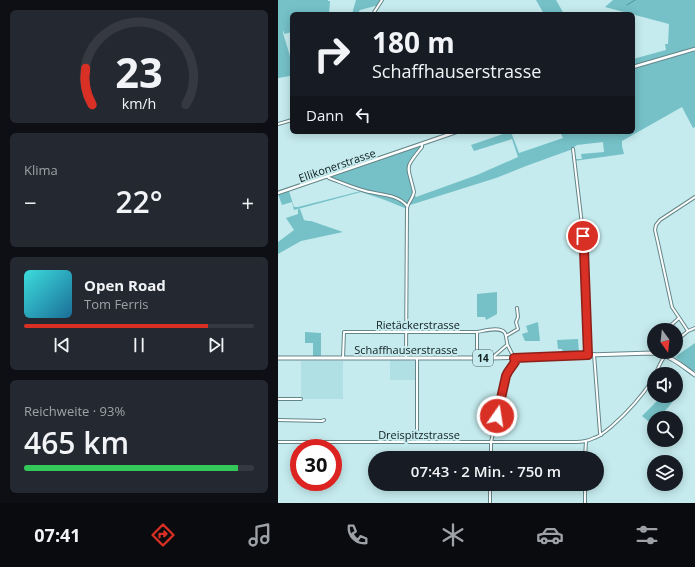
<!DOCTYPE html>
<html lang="de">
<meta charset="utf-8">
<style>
body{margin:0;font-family:"Open Sans",sans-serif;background:#242831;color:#f1f3f6;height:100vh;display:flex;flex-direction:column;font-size:15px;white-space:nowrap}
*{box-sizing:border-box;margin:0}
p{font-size:13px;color:#9ea1a6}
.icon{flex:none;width:22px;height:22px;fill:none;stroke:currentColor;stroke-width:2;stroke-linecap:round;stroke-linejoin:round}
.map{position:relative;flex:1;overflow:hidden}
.details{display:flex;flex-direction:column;gap:10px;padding:10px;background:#0d0f14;width:278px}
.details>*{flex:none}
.top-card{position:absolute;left:12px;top:12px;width:345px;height:122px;border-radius:6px;box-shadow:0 2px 10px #0003;background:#171b24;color:#f1f3f6;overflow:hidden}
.needle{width:26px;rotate:165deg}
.fabs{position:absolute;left:369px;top:323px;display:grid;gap:8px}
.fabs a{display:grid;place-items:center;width:36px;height:36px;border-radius:50%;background:#171b24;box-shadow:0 2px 10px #0003;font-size:20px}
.speed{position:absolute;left:12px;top:439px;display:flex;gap:8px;font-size:20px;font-weight:700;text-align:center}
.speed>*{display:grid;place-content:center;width:52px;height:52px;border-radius:50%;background:#171b24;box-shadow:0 2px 10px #0003;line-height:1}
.speed .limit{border:6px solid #d22;background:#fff;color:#111}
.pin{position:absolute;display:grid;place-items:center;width:34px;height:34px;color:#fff;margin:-17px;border:2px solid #fff;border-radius:50%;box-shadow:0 1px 4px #0007}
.me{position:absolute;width:44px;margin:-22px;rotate:13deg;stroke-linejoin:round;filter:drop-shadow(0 0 3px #0008)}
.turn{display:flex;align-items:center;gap:14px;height:84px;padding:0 16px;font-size:18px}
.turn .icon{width:52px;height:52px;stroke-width:2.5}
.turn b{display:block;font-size:28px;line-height:34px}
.then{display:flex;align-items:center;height:38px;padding:0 16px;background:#0003;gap:8px;font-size:15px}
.big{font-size:30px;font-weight:600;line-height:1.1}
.details .card{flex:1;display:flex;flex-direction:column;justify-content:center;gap:6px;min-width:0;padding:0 14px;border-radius:6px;background:#242831}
.details .dial{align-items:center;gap:0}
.dial svg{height:104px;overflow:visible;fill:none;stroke:#363941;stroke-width:7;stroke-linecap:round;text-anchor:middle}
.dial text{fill:#f1f3f6;stroke:none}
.song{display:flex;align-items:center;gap:12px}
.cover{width:48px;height:48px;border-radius:6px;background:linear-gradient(135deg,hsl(180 70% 55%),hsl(200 70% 35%))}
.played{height:4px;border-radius:2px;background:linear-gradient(90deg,#d93025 80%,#363941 80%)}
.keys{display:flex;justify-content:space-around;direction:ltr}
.heat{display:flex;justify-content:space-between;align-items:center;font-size:22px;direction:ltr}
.charge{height:6px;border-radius:3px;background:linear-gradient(90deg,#34c759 93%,#363941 0)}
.trip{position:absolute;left:90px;top:451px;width:236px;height:40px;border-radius:20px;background:#171b24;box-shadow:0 2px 10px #0003;font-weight:600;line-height:40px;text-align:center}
.tab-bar{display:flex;height:64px;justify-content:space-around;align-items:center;background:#090b0e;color:#9ea1a6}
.tab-bar .icon{width:28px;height:28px}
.tab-bar .current{color:#d93025}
.tab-bar b{font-size:18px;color:#f1f3f6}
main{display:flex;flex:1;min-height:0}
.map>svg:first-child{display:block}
.built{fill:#b1e0e4}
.green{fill:#75c1c7}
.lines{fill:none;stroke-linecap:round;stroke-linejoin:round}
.stream{stroke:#42979e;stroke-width:1}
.street-casing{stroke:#648689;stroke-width:4}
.secondary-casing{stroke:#648689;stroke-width:4.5}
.primary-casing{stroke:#648689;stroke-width:5}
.street{stroke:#fff;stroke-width:2}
.secondary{stroke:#fff;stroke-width:2.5}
.primary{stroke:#fff;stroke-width:3}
.route-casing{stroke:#8d1f18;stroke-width:10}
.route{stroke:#d93025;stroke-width:7}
.labels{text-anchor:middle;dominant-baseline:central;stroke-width:4;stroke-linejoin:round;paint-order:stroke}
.shield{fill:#c5ebee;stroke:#465b5c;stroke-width:1}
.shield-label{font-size:10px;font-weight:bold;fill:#0f1d1e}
.street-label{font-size:11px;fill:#0f1d1e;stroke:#c5ebee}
</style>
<main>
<section class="details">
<div class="card dial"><svg viewBox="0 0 100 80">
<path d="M14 69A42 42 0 1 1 86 69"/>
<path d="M14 69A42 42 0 0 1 9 41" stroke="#d93025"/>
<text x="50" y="56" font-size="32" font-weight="700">23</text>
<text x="50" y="72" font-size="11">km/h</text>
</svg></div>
<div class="card"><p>Klima</p>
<div class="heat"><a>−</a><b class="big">22°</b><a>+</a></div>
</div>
<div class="card">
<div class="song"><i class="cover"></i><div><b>Open Road</b><p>Tom Ferris</p></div></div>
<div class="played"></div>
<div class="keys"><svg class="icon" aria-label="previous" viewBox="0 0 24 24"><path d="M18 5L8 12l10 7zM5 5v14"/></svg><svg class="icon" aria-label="pause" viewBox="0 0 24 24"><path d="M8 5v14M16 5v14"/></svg><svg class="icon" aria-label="next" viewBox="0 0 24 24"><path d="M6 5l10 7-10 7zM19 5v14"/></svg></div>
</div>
<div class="card"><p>Reichweite · 93%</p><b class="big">465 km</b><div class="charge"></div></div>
</section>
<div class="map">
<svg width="417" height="503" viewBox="0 0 417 503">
<rect width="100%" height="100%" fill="#c5ebee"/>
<!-- built -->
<path class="built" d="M112,360L139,361V380H112Z
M23,361H65V399H23Z"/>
<!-- green -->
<path class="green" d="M0,0H50V1H52L51,14H14V32L6,34V30L5,33L12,56L14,57V64L12,66V76L0,78Z
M78,0H104L100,6H97L82,10L79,14H74Z
M258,0H278L286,14H266Z
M335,0H417V127L415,128L404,107L344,141V146L346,154L296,161V159H304L303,154L326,152L325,142L299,145L296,147L295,149L248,166L218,178L129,206V209L107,200L83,192L85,191L49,176L144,144V145L131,163L130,167L136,190V195L138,197L199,175L240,157L234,139L196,151L193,145L231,132H233L241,153L285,138L282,132H344V136L345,132H355V59L388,50L387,44H390L391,24L327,7Z
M11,191L16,207H20L83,191V192L16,210L14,202L4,205L0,194Z
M20,209H22L26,220L30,221H33L65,232L23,241L0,254V242L16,230L8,218L20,214Z
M219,292V314L208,320L207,317H199V294Z
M260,322L262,341H247L244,334L250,332L248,326Z
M27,332L43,333V356H35V343H27Z
M300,339L301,354L285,355L284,349H280L279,340Z
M417,343V371H415L397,357Z
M399,381L405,386L404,391L381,418H376V423L375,425L364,416L384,396H398Z"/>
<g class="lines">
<!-- stream -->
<path class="stream" d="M349,5L357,0"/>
<defs>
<path id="street" d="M95,14L104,0
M0,124L14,120
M295,149L307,250L310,355
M49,176L51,178C62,182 73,187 84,190C98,195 119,193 129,206
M391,330V327L401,318
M410,331L394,307L380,243L377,230L378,225L382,220L417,197
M199,332V358
M228,336L240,329L238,322L240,317L239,308
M398,341L410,331L417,328
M316,354L322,433L323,435
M128,357L129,209C129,203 135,199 136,192C130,165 125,170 144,147V144
M215,357L229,345
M65,358L66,332H199C206,331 222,326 227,333C229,337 228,342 230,346C233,352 235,354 237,361L228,377L213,442V458
M378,374C380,366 385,359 389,352
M0,399H23
M0,420L44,421L46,420
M0,442H298C304,442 310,441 316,438C323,436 329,430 334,426C350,412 364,396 376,378
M139,442V358
M307,458L308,441
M212,503V484
M307,503V484"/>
<path id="secondary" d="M355,67L417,49
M0,193L178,132"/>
<path id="primary" d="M0,358H213L374,353C391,354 403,365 417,375"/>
</defs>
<!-- street casing -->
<use href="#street" class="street-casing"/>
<!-- secondary casing -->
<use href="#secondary" class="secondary-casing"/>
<!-- primary casing -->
<use href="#primary" class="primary-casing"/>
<!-- street -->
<use href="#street" class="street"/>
<!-- secondary -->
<use href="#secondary" class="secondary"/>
<!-- primary -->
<use href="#primary" class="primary"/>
</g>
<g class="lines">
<defs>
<path id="route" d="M219,416L228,376L230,372L237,362L236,358L310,355L306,250L305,236"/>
</defs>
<!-- route casing -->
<use href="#route" class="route-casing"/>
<!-- route -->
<use href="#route" class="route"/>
</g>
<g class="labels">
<!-- shield labels -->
<rect class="shield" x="195" y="350" width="20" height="16" rx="3"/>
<g class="shield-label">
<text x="205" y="358">14</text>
</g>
<!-- street labels -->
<g class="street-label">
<text transform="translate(59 165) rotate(-19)">Ellikonerstrasse</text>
<text x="140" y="324">Rietäckerstrasse</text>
<text x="128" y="349">Schaffhauserstrasse</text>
<text x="141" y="434">Dreispitzstrasse</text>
</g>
</g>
</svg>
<div class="fabs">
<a><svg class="needle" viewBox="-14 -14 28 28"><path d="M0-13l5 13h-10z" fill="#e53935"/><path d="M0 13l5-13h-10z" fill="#9ea1a6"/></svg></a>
<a><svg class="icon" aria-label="sound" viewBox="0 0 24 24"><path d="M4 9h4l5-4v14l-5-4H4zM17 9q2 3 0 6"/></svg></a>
<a><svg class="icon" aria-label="search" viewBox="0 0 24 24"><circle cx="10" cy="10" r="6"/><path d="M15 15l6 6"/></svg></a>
<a><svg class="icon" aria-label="layers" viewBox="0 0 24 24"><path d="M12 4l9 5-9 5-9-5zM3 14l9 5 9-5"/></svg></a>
</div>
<div class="speed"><div class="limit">30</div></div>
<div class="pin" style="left:305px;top:236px;background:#d93025"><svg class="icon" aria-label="arrive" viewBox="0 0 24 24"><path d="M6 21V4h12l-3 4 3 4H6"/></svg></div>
<svg class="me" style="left:219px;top:416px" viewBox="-20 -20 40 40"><circle r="17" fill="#d93025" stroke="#fff" stroke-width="3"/><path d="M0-11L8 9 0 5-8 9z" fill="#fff"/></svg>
<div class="trip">07:43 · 2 Min. · 750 m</div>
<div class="top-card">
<div class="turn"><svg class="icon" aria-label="right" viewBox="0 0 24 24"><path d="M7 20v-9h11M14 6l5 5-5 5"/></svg><div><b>180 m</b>Schaffhauserstrasse</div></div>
<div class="then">Dann<svg class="icon" aria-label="left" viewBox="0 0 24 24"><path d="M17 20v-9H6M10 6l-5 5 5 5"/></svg></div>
</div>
</div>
</main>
<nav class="tab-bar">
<b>07:41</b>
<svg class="icon current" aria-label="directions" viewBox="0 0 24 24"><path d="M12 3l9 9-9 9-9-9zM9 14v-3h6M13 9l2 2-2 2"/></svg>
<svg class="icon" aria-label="music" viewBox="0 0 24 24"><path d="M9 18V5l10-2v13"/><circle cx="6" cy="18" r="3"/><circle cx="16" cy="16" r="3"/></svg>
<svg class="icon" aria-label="phone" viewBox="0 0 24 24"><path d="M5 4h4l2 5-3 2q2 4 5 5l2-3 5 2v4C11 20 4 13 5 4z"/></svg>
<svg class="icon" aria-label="climate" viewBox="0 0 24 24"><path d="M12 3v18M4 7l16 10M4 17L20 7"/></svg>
<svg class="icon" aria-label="car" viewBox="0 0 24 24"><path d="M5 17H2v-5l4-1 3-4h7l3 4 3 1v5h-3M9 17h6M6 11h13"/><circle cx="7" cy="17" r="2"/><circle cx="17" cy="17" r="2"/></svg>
<svg class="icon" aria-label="filters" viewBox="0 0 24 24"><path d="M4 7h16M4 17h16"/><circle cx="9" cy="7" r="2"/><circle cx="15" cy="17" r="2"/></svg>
</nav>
